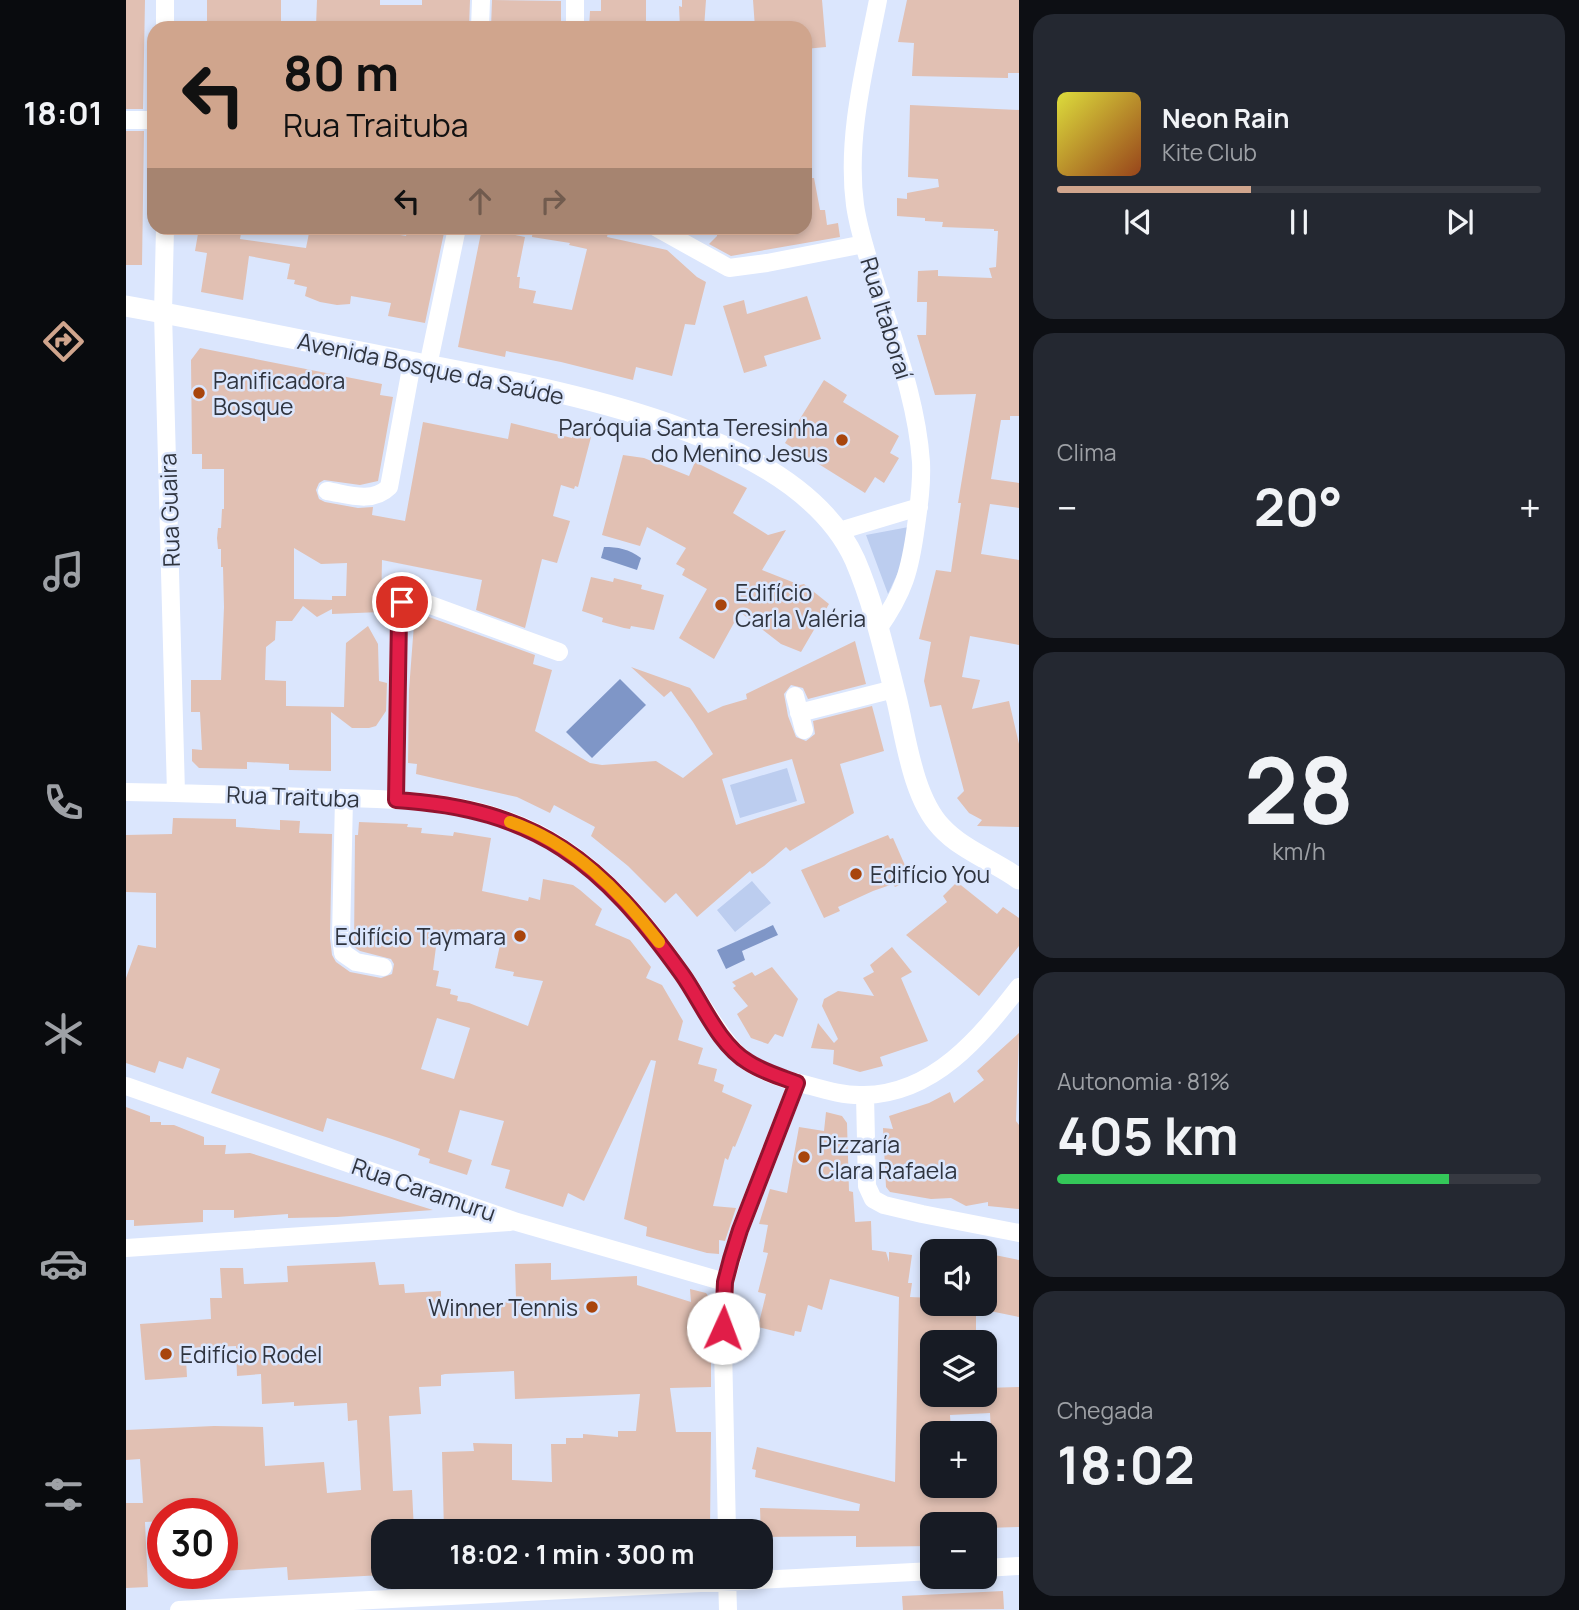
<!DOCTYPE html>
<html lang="pt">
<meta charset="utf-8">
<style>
body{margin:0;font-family:Manrope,sans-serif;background:#242831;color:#f1f3f6;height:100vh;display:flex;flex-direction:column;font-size:26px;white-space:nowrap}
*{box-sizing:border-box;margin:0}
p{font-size:23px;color:#9ea1a6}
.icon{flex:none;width:38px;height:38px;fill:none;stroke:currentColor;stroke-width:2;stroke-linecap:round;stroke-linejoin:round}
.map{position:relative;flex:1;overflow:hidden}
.side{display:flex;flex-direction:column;gap:14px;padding:14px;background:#0d0f14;width:560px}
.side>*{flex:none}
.guide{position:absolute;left:21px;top:21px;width:665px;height:214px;border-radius:21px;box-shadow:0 4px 10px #0003;background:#d0a58d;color:#111;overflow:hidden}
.tools{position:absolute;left:794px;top:1239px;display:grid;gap:14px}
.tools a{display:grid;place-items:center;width:77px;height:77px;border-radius:14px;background:#171b24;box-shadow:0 4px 10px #0003;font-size:35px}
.speed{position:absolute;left:21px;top:1498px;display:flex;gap:14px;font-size:35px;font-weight:700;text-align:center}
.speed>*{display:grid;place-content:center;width:91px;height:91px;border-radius:50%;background:#171b24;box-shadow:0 4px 10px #0003;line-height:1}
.speed .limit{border:10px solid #d22;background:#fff;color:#111}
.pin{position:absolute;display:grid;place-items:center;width:60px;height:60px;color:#fff;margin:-30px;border:4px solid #fff;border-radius:50%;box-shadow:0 2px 7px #0007}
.me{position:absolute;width:77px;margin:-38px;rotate:2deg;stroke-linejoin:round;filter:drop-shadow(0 0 5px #0008)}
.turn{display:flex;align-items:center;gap:24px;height:147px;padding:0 21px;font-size:32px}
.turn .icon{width:91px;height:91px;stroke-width:2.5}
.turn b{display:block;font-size:49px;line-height:60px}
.lanes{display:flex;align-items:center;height:66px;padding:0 21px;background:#0003;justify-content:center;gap:35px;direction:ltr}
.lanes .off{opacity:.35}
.big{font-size:52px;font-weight:700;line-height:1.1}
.side .widget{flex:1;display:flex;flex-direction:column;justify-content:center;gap:10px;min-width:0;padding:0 24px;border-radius:21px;background:#242831}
.side .dial{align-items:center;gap:0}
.dial b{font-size:91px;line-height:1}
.song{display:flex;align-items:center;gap:21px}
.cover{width:84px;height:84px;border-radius:10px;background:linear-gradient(135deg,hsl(60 70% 55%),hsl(20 70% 35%))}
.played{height:7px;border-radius:4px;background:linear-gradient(90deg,#d0a58d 40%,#363941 40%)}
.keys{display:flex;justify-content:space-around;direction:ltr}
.heat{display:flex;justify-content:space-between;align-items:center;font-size:38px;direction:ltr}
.charge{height:10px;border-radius:5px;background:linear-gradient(90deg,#34c759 81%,#363941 0)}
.trip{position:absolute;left:245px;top:1519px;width:402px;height:70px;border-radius:21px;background:#171b24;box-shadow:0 4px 10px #0003;font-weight:700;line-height:70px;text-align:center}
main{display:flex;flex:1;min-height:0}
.tab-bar{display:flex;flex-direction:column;width:126px;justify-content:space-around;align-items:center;background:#090b0e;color:#9ea1a6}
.tab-bar .icon{width:49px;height:49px}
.tab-bar .active{color:#d0a58d}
.tab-bar b{font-size:32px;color:#f1f3f6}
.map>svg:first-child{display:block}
.green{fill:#bccdef}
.water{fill:#7f96c7}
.building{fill:#e1c0b3;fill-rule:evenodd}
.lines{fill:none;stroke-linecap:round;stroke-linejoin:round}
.minor{stroke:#fff;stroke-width:18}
.tertiary{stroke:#fff;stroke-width:21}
.route-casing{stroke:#92132f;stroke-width:18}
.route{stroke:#e11d48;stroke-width:12}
.slow{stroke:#f59e0b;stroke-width:12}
.poi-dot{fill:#a8450d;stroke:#dbe6fd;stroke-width:2.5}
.labels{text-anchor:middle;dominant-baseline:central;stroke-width:5;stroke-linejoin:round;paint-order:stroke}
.street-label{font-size:23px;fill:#2f343f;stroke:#dbe6fd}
.poi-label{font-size:23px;fill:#2f343f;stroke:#dbe6fd;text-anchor:start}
</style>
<main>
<nav class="tab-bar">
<b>18:01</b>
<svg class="icon active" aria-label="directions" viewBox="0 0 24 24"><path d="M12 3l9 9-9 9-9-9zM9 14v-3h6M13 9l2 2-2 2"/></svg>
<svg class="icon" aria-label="music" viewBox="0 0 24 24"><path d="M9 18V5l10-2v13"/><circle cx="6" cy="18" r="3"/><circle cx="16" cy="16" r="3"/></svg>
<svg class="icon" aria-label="phone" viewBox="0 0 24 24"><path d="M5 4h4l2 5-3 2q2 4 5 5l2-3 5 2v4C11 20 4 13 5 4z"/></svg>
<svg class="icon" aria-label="climate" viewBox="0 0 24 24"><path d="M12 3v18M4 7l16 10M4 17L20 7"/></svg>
<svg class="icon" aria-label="car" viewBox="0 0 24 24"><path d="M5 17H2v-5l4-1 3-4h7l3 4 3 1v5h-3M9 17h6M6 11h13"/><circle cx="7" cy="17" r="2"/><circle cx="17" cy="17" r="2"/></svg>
<svg class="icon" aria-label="filters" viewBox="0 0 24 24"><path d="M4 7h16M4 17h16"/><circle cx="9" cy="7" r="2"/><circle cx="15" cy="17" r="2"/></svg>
</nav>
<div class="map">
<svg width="893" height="1610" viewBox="0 0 893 1610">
<rect width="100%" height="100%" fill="#dbe6fd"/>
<!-- green -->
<path class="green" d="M788,526L780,555L762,594L740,535Z
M661,768L671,801L614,818L604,785Z
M626,881L645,903L609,932L591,910Z"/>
<!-- water -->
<path class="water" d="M478,547C492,547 503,549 515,558L511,570L475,558Z
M494,679L520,705L466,758L440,732Z
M647,925L652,935L616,951L619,960L600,969L591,950Z"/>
<!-- building -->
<path class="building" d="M0,0H19L17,109H0Z
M81,0H155V28H81Z
M191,0H254V5H296V0H344L343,28L190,26Z
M366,0L435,1V21H421V28H365Z
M475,0H520V26L463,28L464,11H475Z
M556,0H580L578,28H554L553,6L556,7Z
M627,0H696L700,47L679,49V28H629Z
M781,0H893V73H882V78L786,76L788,43L772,42Z
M784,105L893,110V416H884V420H875L865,479L893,483V508L864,504L855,554L893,560V645L844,636L836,677L854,680L846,709L883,701L893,744V827L851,826L856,820L843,813L831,798L838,791L815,705L804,707L798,681L805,642L793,639L810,570L825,572L835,503H832L850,394L809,395L791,335H800L801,302H791L792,271L812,270V276L866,278L863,268L870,267L872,231H868V229L816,227L817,222L799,221V218L771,216V198L781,199V193L813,187L812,179L782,177Z
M0,131H18L16,265H0Z
M679,178H688L694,210H699L701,225L712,223L714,237L605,256L583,244L591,236V228H679Z
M73,228H116L114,239L180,248L184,228H235L280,236L282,228H319L299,323L262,316L265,303L225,296L224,304L211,305L194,302L179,296L181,287L168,284L169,280L161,279L164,264L123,256L117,300L75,292L81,253L69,251Z
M356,228L399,237L391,277H394L393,288L410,291L407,303L446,310L461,249L443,245L444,243L406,237L407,228H483L481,237L541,250L571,277L580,282L569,325L559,324L546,376L510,367L507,380L435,362L380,351L379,357L332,347Z
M681,296L695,339L638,356L641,366L618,373L597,306L618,300L621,314Z
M74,348L256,384L254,395L267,397L252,481L234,485L198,480L193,483L190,490L193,499L199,502L232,508L247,507L246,515L279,521L297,422L382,439L385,423L446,438L448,432L465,437L452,487L449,486L448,489L435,485L427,516L444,521L431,563L416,559L399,628L350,610L356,580L256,560L255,612L206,614V609L191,617L177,606L166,621H150L149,640L140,647L139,680L160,681V706L218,707L220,643L242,626L252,644L253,681L261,683L260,711L250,726L243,728H226L205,712V771L163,770V764L121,762V769L73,768L66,761V749L76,750L74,712H65V680H95L98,607L97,567H95V549H92L91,538L92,528H95L96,509H98V469H76V454H66L65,360ZM168,548L195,564L221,563L220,596H206V600L168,599Z
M698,380L721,395L717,402L773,436L764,453L773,458L758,483L749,477L739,493L659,443Z
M497,455L518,458L563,476L569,462L621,488L607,513L642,535L660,530L636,570L674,585L678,584L703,604L675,652L655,644L614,612L588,659L553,638L581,589L556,575L559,569L550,564L560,548L521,527L514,546L476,535Z
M465,577L487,582L488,578L516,585L515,589L538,595L528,630L505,626L504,629L498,628L476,622L477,618L456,611Z
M286,611L409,655L407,664L426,670L409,731L464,763L476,765L530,761L557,778L587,754L567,722L545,691L538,697L505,667L564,688L582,713L597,706L621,699L620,694L729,641L740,684L682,699L677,688L665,685L658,694L662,716L670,737L680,741L689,734L687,721L746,706L758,751L714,764L728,813L664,851L660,847L638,866L626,874L624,871L571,917L550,893L539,903L502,866L465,836L469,827L428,805L424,813L391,797L290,774L291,764L282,763L283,690L288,624H284ZM666,759L679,803L610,825L596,779Z
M47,818L110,819V827L154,830V820L174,821L173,833L206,834L204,938L206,955L210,962L224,972L255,978L266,974L268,964L265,959L234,951L228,947L229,835H232L233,822L282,824L281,827L296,828L295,833L327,836L328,832L365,838L356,891L402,901L403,897L414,900L417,879L447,885L454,890L476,909L469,925L504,940L525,967L520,978L536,985L557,1021L552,1040L577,1048L572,1064L591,1069L588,1081L598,1085L596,1092L626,1105L609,1147L607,1146L602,1160L599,1158L587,1206L610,1208L599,1241L593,1240V1254L581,1253L520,1236L521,1227L498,1219L530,1061L525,1060L458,1201L442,1193L437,1207L379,1188L384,1170L365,1165L378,1121L334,1110L322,1152L346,1160L341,1175L303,1163L304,1159L292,1155L294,1149L263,1138L201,1118L197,1132L85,1093L94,1069L61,1057L57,1069L33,1061L29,1073L0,1063V978L12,945L30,948V893L0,892V835L46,834ZM331,929L376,936L369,968L388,972L387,976L417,981L402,1026L343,1003L331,1001L332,996L324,994L325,989L310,986L313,971L307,970L311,939L329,941ZM311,1018L344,1028L328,1079L295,1069Z
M762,835L764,839L767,838L781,870L779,871L783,881L769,887L767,884L747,891L712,907L714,911L698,918L675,870Z
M831,882L871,914L877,907L893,918V946L853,996L780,935L821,902L817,896Z
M766,947L786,972L775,978L802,1041L754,1057L757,1066L734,1072L707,1064L708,1050L685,1048L692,1023L708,1043L712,1039L696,1006L698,999L712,991L748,996L737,978L748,972L744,965Z
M646,967L672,999L657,1037L649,1034L642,1044L625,1038L611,1014L622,1006L607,988L610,986L606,982L626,972L629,976Z
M893,1033L890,1121L893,1125V1209L862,1206V1202L840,1206L825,1198L805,1199L764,1192L760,1187L757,1128L767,1129L763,1116L803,1103L824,1092L828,1103L858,1080L851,1071Z
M0,1107L24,1116V1122H35V1125H48L78,1137V1145H100L99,1154L124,1153L307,1210L211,1217L162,1218V1214L108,1218V1210H77V1222L8,1226V1220H0Z
M700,1112L716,1116L721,1123L723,1191L727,1192L729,1222L745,1221L746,1250L760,1252L763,1262V1252L786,1255L782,1283H786L784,1297L807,1298V1304H850V1342H807V1395H859V1388L893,1387V1527L859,1528V1524H807V1546L730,1547V1536L635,1537L634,1508L733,1511L734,1504L629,1477L630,1470L626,1469L631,1447L769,1482L773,1297L704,1279L696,1310L682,1305L675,1332L669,1331L668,1336L632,1327L640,1294L632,1292L642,1253L637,1252L642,1225L633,1224L644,1189L661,1193L673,1127L698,1131ZM864,1413L867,1469L859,1470V1486H807V1433L825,1432L824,1415Z
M859,1253L893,1260V1317L859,1310Z
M249,1262L253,1285L278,1284L279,1293L315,1291V1306L385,1302V1298H390L389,1264L425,1263V1280L511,1276V1285L565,1302L564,1289L580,1293L585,1300V1387L544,1388L550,1432H585L584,1531H318L316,1452L348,1451L347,1443L386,1444V1480L426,1482L425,1444H440V1438H457V1434L492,1437V1431H510L514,1394L389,1399L388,1371L319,1374L315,1375V1386L293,1387L295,1414L263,1416L267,1491L286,1490L288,1531H257V1575L162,1580L161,1567L96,1571V1514H37V1521L19,1522L22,1587L0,1588V1503H17L14,1459L0,1460V1430L88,1426L137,1427L139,1466L198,1462L201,1493L235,1490L231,1420L222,1421L221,1403L168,1406V1402L136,1404L135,1374L111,1376L110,1346L63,1348V1359H60L61,1377L19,1380L14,1324L85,1319L84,1298H96L94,1268H117L118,1284L162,1282L161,1266Z
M877,1591L878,1609L777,1610L776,1596Z"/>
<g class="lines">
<!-- minor -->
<path class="minor" d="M39,0V28
M752,0C739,67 720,137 729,205C733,233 743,261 751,287C769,345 791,402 795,462C796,484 793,505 790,526C784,571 778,592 752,629
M354,28L355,0
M449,28V0
M0,120H28
M39,228L37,313L50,793
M531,228L603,268L641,263L738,244
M302,366L331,228
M201,491C221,494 246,504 263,487L286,363
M713,531L793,507
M669,696L678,730
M673,713L768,689
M0,792C60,793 120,795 180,797C258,799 342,797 413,834C475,866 520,922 559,978C574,1001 588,1027 606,1048C623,1069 655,1079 681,1085C699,1090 719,1096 738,1095C808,1094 854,1037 893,987
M218,798L215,938L217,953L230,962L257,967
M270,800L273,618L275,606L280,599L291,600L433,652
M0,1086L391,1222L599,1282
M739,1095L741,1186L747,1199L758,1205L796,1214L893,1233
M0,1248L384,1222
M601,1531L597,1347L599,1282L614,1230L671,1083
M859,1568L893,1566
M601,1577L602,1610
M53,1610L807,1571"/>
<!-- tertiary -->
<path class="tertiary" d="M0,306C89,322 177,341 265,358C399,386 667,422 729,560C748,604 759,654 771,701C780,739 787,797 815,827C836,850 868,861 893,879"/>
</g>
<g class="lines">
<defs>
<path id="route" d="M276,602L273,618L270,800C412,809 476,862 556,974C576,1002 592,1044 622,1062C637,1072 655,1077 671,1083L614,1230L605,1259L599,1282L597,1328"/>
</defs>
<!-- route casing -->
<use href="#route" class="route-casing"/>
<!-- route -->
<use href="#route" class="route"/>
<!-- slow -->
<path class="slow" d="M384,822C446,843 494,891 533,942"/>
</g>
<!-- markers -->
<g class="poi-dot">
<circle cx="73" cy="393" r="7"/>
<circle cx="716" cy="440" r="7"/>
<circle cx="595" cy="605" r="7"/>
<circle cx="730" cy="874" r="7"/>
<circle cx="394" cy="936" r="7"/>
<circle cx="678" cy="1157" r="7"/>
<circle cx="466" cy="1307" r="7"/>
<circle cx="40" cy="1354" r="7"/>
</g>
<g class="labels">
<!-- street labels -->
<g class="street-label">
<text transform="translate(761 318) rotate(73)">Rua Itaboraí</text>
<text transform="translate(305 368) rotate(12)">Avenida Bosque da Saúde</text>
<text transform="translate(43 510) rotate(-92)">Rua Guaira</text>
<text transform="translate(167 796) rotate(2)">Rua Traituba</text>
<text transform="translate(298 1189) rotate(19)">Rua Caramuru</text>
</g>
<!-- poi labels -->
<g class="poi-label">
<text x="87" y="380">Panificadora<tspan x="87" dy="26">Bosque</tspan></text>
<text x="702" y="427" text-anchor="end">Paróquia Santa Teresinha<tspan x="702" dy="26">do Menino Jesus</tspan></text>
<text x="609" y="592">Edifício<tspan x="609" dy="26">Carla Valéria</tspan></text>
<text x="744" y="874">Edifício You</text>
<text x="380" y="936" text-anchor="end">Edifício Taymara</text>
<text x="692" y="1144">Pizzaría<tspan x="692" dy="26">Clara Rafaela</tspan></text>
<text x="452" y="1307" text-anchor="end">Winner Tennis</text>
<text x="54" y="1354">Edifício Rodel</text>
</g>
</g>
</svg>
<div class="tools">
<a><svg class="icon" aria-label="sound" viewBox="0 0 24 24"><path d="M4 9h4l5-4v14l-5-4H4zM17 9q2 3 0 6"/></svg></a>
<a><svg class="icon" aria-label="layers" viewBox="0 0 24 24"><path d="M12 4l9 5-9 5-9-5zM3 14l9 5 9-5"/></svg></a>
<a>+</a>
<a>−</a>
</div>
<div class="speed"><div class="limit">30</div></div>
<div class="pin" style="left:276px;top:602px;background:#d93025"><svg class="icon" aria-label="arrive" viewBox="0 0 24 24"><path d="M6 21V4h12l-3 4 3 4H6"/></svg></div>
<svg class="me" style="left:597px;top:1328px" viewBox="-20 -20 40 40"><circle r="19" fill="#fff"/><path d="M0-13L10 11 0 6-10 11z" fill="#e11d48"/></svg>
<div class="trip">18:02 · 1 min · 300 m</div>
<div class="guide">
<div class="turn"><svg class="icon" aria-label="left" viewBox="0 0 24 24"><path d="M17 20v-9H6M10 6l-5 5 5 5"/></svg><div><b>80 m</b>Rua Traituba</div></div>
<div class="lanes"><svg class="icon" aria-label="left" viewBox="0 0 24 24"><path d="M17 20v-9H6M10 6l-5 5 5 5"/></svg><svg class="icon off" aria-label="ahead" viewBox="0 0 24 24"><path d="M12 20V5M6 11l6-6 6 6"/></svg><svg class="icon off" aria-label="right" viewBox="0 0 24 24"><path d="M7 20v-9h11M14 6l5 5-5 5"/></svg></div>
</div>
</div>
<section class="side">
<div class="widget">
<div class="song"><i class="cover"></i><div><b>Neon Rain</b><p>Kite Club</p></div></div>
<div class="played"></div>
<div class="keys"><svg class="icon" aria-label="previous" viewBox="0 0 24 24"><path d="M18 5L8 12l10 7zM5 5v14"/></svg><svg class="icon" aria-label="pause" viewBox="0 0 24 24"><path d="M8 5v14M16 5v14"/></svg><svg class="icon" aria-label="next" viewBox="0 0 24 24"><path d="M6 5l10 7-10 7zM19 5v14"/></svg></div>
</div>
<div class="widget"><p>Clima</p>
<div class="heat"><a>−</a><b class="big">20°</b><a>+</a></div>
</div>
<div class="widget dial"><b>28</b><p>km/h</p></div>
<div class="widget"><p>Autonomia · 81%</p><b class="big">405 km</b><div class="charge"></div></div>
<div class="widget"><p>Chegada</p><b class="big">18:02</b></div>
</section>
</main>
